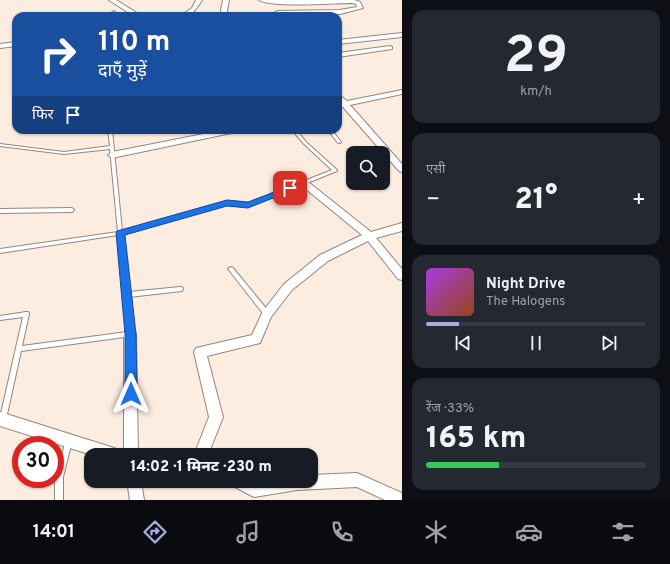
<!DOCTYPE html>
<html lang="hi">
<meta charset="utf-8">
<style>
body{margin:0;font-family:Overpass,"Noto Sans Devanagari",sans-serif;background:#242831;color:#f1f3f6;height:100vh;display:flex;flex-direction:column;font-size:15px;white-space:nowrap}
*{box-sizing:border-box;margin:0}
p{font-size:13px;color:#9ea1a6}
.icon{flex:none;width:22px;height:22px;fill:none;stroke:currentColor;stroke-width:2;stroke-linecap:round;stroke-linejoin:round}
.map{position:relative;flex:1;overflow:hidden}
.details{display:flex;flex-direction:column;gap:10px;padding:10px;background:#0d0f14;width:268px}
.details>*{flex:none}
.hud{position:absolute;left:12px;top:12px;width:330px;height:122px;border-radius:12px;box-shadow:0 1px 3px #0004;background:#1a4fa0;color:#fff;overflow:hidden}
.controls{position:absolute;left:346px;top:146px;display:grid;gap:8px}
.controls a{display:grid;place-items:center;width:44px;height:44px;border-radius:8px;background:#171b24;box-shadow:0 1px 3px #0004;font-size:20px}
.speed{position:absolute;left:12px;top:436px;display:flex;gap:8px;font-size:20px;font-weight:700;text-align:center}
.speed>*{display:grid;place-content:center;width:52px;height:52px;border-radius:50%;background:#171b24;box-shadow:0 1px 3px #0004;line-height:1}
.speed .limit{border:6px solid #d22;background:#fff;color:#111}
.pin{position:absolute;display:grid;place-items:center;width:34px;height:34px;color:#fff;margin:-17px;border-radius:8px;box-shadow:0 2px 6px #0006}
.me{position:absolute;width:44px;margin:-22px;rotate:0deg;stroke-linejoin:round;filter:drop-shadow(0 0 3px #0008)}
.turn{display:flex;align-items:center;gap:14px;height:84px;padding:0 20px;font-size:18px}
.turn .icon{width:52px;height:52px;stroke-width:2.5}
.turn b{display:block;font-size:28px;line-height:34px}
.then{display:flex;align-items:center;height:38px;padding:0 20px;background:#0003;gap:8px;font-size:15px}
.big{font-size:30px;font-weight:800;line-height:1.1}
.details .widget{flex:1;display:flex;flex-direction:column;justify-content:center;gap:6px;min-width:0;padding:0 14px;border-radius:12px;background:#242831}
.details .dial{align-items:center;gap:0}
.dial b{font-size:52px;line-height:1}
.song{display:flex;align-items:center;gap:12px}
.cover{width:48px;height:48px;border-radius:6px;background:linear-gradient(135deg,hsl(280 70% 55%),hsl(20 70% 35%))}
.played{height:4px;border-radius:2px;background:linear-gradient(90deg,#a8abe2 15%,#363941 15%)}
.keys{display:flex;justify-content:space-around;direction:ltr}
.heat{display:flex;justify-content:space-between;align-items:center;font-size:22px;direction:ltr}
.charge{height:6px;border-radius:3px;background:linear-gradient(90deg,#34c759 33%,#363941 0)}
.trip{position:absolute;left:84px;top:448px;width:234px;height:40px;border-radius:12px;background:#171b24;box-shadow:0 1px 3px #0004;font-weight:800;line-height:40px;text-align:center}
.tab-bar{display:flex;height:64px;justify-content:space-around;align-items:center;background:#090b0e;color:#9ea1a6}
.tab-bar .icon{width:28px;height:28px}
.tab-bar .selected{color:#a8abe2}
.tab-bar b{font-size:18px;color:#f1f3f6}
main{display:flex;flex:1;min-height:0}
.map>svg:first-child{display:block}
.lines{fill:none;stroke-linecap:round;stroke-linejoin:round}
.lane-casing{stroke:#95867a;stroke-width:2}
.street-casing{stroke:#95867a;stroke-width:2}
.lane{fill:#fff;fill-rule:evenodd}
.street{fill:#fff;fill-rule:evenodd}
.route{fill:#1a73e8;stroke:#114b97}
</style>
<main>
<div class="map">
<svg width="402" height="500" viewBox="0 0 402 500">
<rect width="100%" height="100%" fill="#fdede0"/>
<g class="lines">
<defs>
<path id="lane" d="M108,130H112L122,231L227,201L248,203L332,170L304,144L292,130H296L306,142L337,170V171L248,207L227,205L123,234L129,292L180,287H182L183,289L182,291L129,297L133,334L132,336L21,351L6,419L5,421L3,422L1,421L0,418L23,317L0,320V316L26,312H28L29,314L22,346L127,332L118,235L0,253V249L118,232L110,149L64,154L0,146V144L64,152L110,146Z
M328,130H332L341,142L340,143H338Z
M72,208L74,210L72,212L0,213V209Z
M231,267L233,268L269,312L270,314L269,316H265L229,270L228,269L229,268Z
M69,438L71,439L72,441L63,477V500H55V477L66,441L67,439Z"/>
<path id="street" d="M109,0H116L137,13L129,16H120L129,13Z
M196,0H202C196,10 192,16 180,16L192,8Z
M223,0H229L226,16H220Z
M259,0H354L360,2L363,8L340,14L275,16L274,13L277,11L340,10L357,7L356,4L352,3C334,3 271,8 259,0Z
M114,11L120,16H114L111,13Z
M402,33V37L338,44V40Z
M16,42V46L0,48V44Z
M390,46L392,47V49L338,57V53Z
M402,90V94L350,105L402,164V172L399,171L343,107H338V103H340L338,100V94L347,101Z
M224,130H240L236,132L112,158L108,155L112,152Z
M304,180L307,181L371,232L402,223V231L376,238L402,269V280L398,279L368,241L328,261L292,290L271,317L260,343L207,356L223,417L208,455H194L209,417L194,352L196,348L252,335L263,311L284,284L320,255L362,235L301,185L300,183Z
M130,329L134,330L136,334L138,455H124V334L126,330Z
M0,412L114,448L119,450L121,455H92L0,426Z
M357,473L402,493V500H385L357,487L297,490L254,497L233,486L231,481H252C255,483 303,481 311,481V475Z
M127,481H141L144,500H130Z"/>
</defs>
<!-- lane casing -->
<use href="#lane" class="lane-casing"/>
<!-- street casing -->
<use href="#street" class="street-casing"/>
<!-- lane -->
<use href="#lane" class="lane"/>
<!-- street -->
<use href="#street" class="street"/>
</g>
<!-- route -->
<path class="route" d="M290,186L294,188L293,190L248,208L227,206L125,235L136,334L137,394L135,398L131,400L127,398L125,394V334L116,233L117,231L227,200L248,202Z"/>
</svg>
<div class="controls">
<a><svg class="icon" aria-label="search" viewBox="0 0 24 24"><circle cx="10" cy="10" r="6"/><path d="M15 15l6 6"/></svg></a>
</div>
<div class="speed"><div class="limit">30</div></div>
<div class="pin" style="left:290px;top:188px;background:#d93025"><svg class="icon" aria-label="arrive" viewBox="0 0 24 24"><path d="M6 21V4h12l-3 4 3 4H6"/></svg></div>
<svg class="me" style="left:131px;top:394px" viewBox="-20 -20 40 40"><path d="M0-17L14 15 0 8-14 15z" fill="#1a73e8" stroke="#fff" stroke-width="4"/></svg>
<div class="trip">14:02 · 1 मिनट · 230 m</div>
<div class="hud">
<div class="turn"><svg class="icon" aria-label="right" viewBox="0 0 24 24"><path d="M7 20v-9h11M14 6l5 5-5 5"/></svg><div><b>110 m</b>दाएँ मुड़ें</div></div>
<div class="then">फिर<svg class="icon" aria-label="arrive" viewBox="0 0 24 24"><path d="M6 21V4h12l-3 4 3 4H6"/></svg></div>
</div>
</div>
<section class="details">
<div class="widget dial"><b>29</b><p>km/h</p></div>
<div class="widget"><p>एसी</p>
<div class="heat"><a>−</a><b class="big">21°</b><a>+</a></div>
</div>
<div class="widget">
<div class="song"><i class="cover"></i><div><b>Night Drive</b><p>The Halogens</p></div></div>
<div class="played"></div>
<div class="keys"><svg class="icon" aria-label="previous" viewBox="0 0 24 24"><path d="M18 5L8 12l10 7zM5 5v14"/></svg><svg class="icon" aria-label="pause" viewBox="0 0 24 24"><path d="M8 5v14M16 5v14"/></svg><svg class="icon" aria-label="next" viewBox="0 0 24 24"><path d="M6 5l10 7-10 7zM19 5v14"/></svg></div>
</div>
<div class="widget"><p>रेंज · 33%</p><b class="big">165 km</b><div class="charge"></div></div>
</section>
</main>
<nav class="tab-bar">
<b>14:01</b>
<svg class="icon selected" aria-label="directions" viewBox="0 0 24 24"><path d="M12 3l9 9-9 9-9-9zM9 14v-3h6M13 9l2 2-2 2"/></svg>
<svg class="icon" aria-label="music" viewBox="0 0 24 24"><path d="M9 18V5l10-2v13"/><circle cx="6" cy="18" r="3"/><circle cx="16" cy="16" r="3"/></svg>
<svg class="icon" aria-label="phone" viewBox="0 0 24 24"><path d="M5 4h4l2 5-3 2q2 4 5 5l2-3 5 2v4C11 20 4 13 5 4z"/></svg>
<svg class="icon" aria-label="climate" viewBox="0 0 24 24"><path d="M12 3v18M4 7l16 10M4 17L20 7"/></svg>
<svg class="icon" aria-label="car" viewBox="0 0 24 24"><path d="M5 17H2v-5l4-1 3-4h7l3 4 3 1v5h-3M9 17h6M6 11h13"/><circle cx="7" cy="17" r="2"/><circle cx="17" cy="17" r="2"/></svg>
<svg class="icon" aria-label="filters" viewBox="0 0 24 24"><path d="M4 7h16M4 17h16"/><circle cx="9" cy="7" r="2"/><circle cx="15" cy="17" r="2"/></svg>
</nav>
